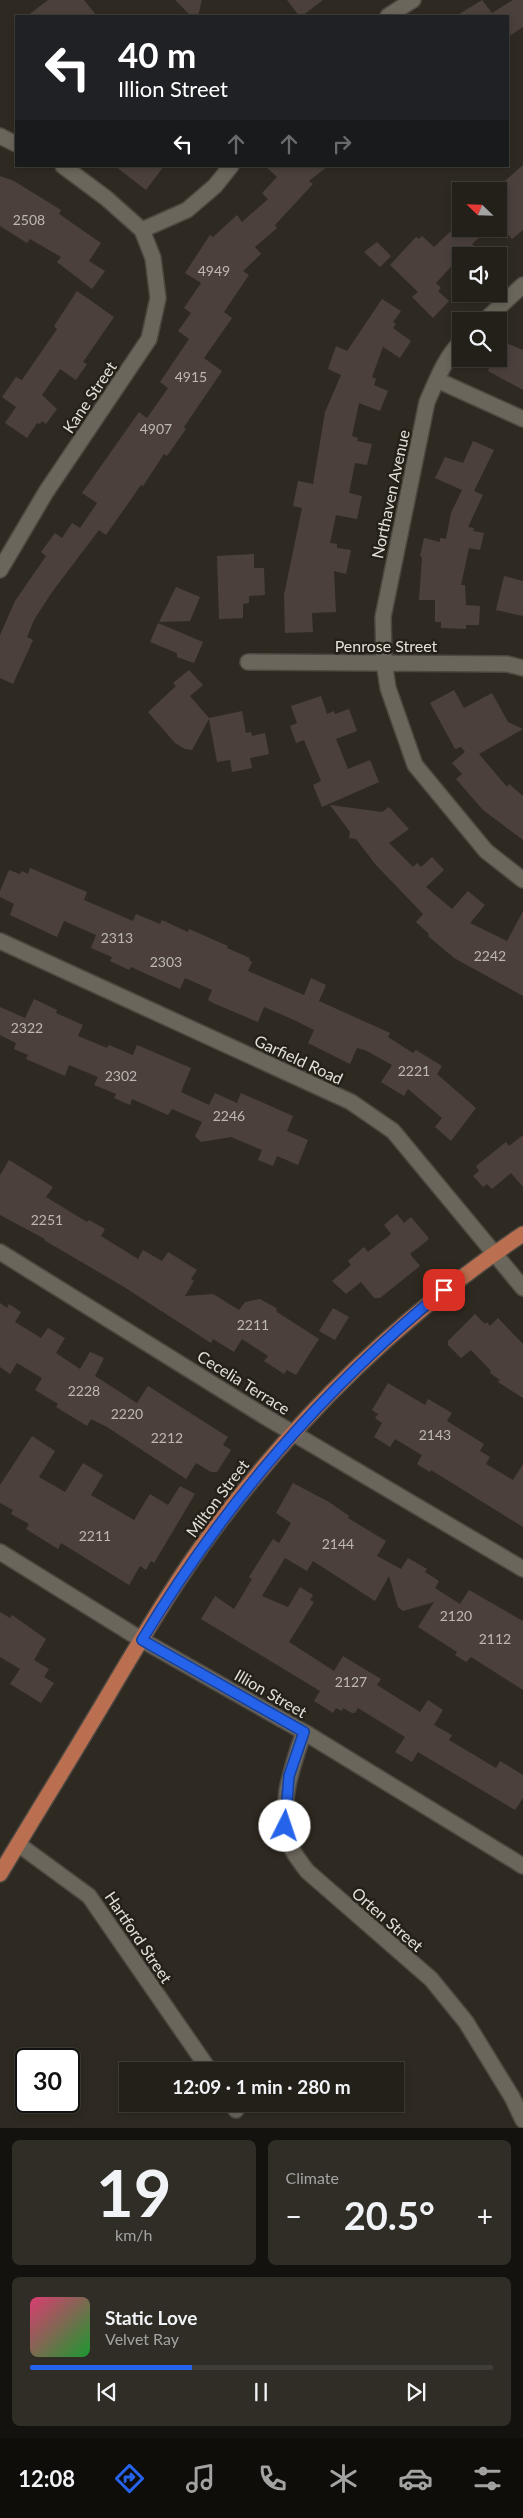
<!DOCTYPE html>
<meta charset="utf-8">
<style>
body{margin:0;font-family:Lato,sans-serif;background:#2f2d26;color:#f1f3f6;height:100vh;display:flex;flex-direction:column;font-size:19px;white-space:nowrap}
*{box-sizing:border-box;margin:0}
p{font-size:16px;color:#a3a3a2}
.icon{flex:none;width:28px;height:28px;fill:none;stroke:currentColor;stroke-width:2;stroke-linecap:round;stroke-linejoin:round}
.map{position:relative;height:2128px;overflow:hidden}
.sheet{display:flex;flex-direction:column;gap:12px;padding:12px;background:#13120e;flex:1}
.sheet>*{flex:none}
.guide{position:absolute;left:15px;top:15px;width:494px;height:152px;border-radius:0px;box-shadow:0 2px 8px #0003,0 0 0 1px #403e38;background:#202124;color:#fff;overflow:hidden}
.needle{width:32px;rotate:293deg}
.fabs{position:absolute;left:452px;top:182px;display:grid;gap:10px}
.fabs a{display:grid;place-items:center;width:55px;height:55px;border-radius:0px;background:#232019;box-shadow:0 2px 8px #0003,0 0 0 1px #403e38;font-size:25px}
.speed{position:absolute;left:15px;top:2048px;display:flex;gap:10px;font-size:25px;font-weight:700;text-align:center}
.speed>*{display:grid;place-content:center;width:65px;height:65px;border-radius:50%;background:#232019;box-shadow:0 2px 8px #0003,0 0 0 1px #403e38;line-height:1}
.speed .limit{border:2px solid #111;border-radius:8px;background:#fff;color:#111}
.pin{position:absolute;display:grid;place-items:center;width:42px;height:42px;color:#fff;margin:-21px;border-radius:10px;box-shadow:0 2px 8px #0006}
.me{position:absolute;width:55px;margin:-28px;rotate:4deg;stroke-linejoin:round;filter:drop-shadow(0 0 4px #0008)}
.turn{display:flex;align-items:center;gap:18px;height:105px;padding:0 20px;font-size:22px}
.turn .icon{width:65px;height:65px;stroke-width:2.5}
.turn b{display:block;font-size:35px;line-height:42px}
.lanes{display:flex;align-items:center;height:48px;padding:0 20px;background:#0003;justify-content:center;gap:25px;direction:ltr}
.lanes .off{opacity:.35}
.big{font-size:38px;font-weight:700;line-height:1.1}
.sheet .tile{flex:1;display:flex;flex-direction:column;justify-content:center;gap:8px;min-width:0;padding:0 18px;border-radius:8px;background:#2f2d26}
.sheet .dial{align-items:center;gap:0}
.dial b{font-size:65px;line-height:1}
.song{display:flex;align-items:center;gap:15px}
.cover{width:60px;height:60px;border-radius:8px;background:linear-gradient(135deg,hsl(340 70% 55%),hsl(130 70% 35%))}
.played{height:5px;border-radius:2px;background:linear-gradient(90deg,#2563eb 35%,#403e38 35%)}
.keys{display:flex;justify-content:space-around;direction:ltr}
.heat{display:flex;justify-content:space-between;align-items:center;font-size:28px;direction:ltr}
.sheet .tiles{flex:1;display:grid;gap:12px;grid-template-columns:1fr 1fr}
.tile:last-child{grid-column:span 2}
.trip{position:absolute;left:119px;top:2062px;width:285px;height:50px;border-radius:0px;background:#232019;box-shadow:0 2px 8px #0003,0 0 0 1px #403e38;font-weight:700;line-height:50px;text-align:center}
.tabs{display:flex;height:80px;justify-content:space-around;align-items:center;background:#0e0d0a;color:#a3a3a2}
.tabs .icon{width:35px;height:35px}
.tabs .active{color:#2563eb}
.tabs b{font-size:22px;color:#f1f3f6}
.map>svg:first-child{display:block}
.building{fill:#4b403c}
.lines{fill:none;stroke-linecap:round;stroke-linejoin:round}
.minor-casing{stroke:#4c4841;stroke-width:18}
.major-casing{stroke:#4c4841;stroke-width:18}
.minor{stroke:#6b665c;stroke-width:15}
.major{stroke:#bb6f51;stroke-width:15}
.route-casing{stroke:#184099;stroke-width:12}
.route{stroke:#2563eb;stroke-width:9}
.labels{text-anchor:middle;dominant-baseline:central;stroke-width:5;stroke-linejoin:round;paint-order:stroke}
.number-label{font-size:14px;fill:#bdb8b2}
.street-label{font-size:16px;fill:#e3e0da;stroke:#252118}
</style>
<div class="map">
<svg width="523" height="2128" viewBox="0 0 523 2128">
<rect width="100%" height="100%" fill="#2f2a21"/>
<!-- building -->
<path class="building" d="M48,0H84L97,16H27Z
M175,0H202L198,16H191Z
M287,0H323L302,16H299Z
M482,0L492,13L513,0H523V27L508,37V16H456Z
M523,165V230L512,239L499,224V186Z
M115,166H164L146,190Z
M265,166H328L309,181L313,184L275,225L277,228L255,247L261,254L243,271L249,275L224,312L232,318L204,358L222,371L184,427L186,429L167,456L164,454L143,486L141,485L106,535L99,530L52,592L34,620L27,637L33,640L13,684L0,678V635L15,601L46,556L41,552L55,533L62,538L72,523L80,528L97,503L82,493L139,412L147,418L168,388L160,382L189,339L178,331L191,313L184,308L201,283L185,273L210,235L213,237L237,215L242,222L268,199L262,193L277,177Z
M0,176L14,181L61,210L59,214L101,243L89,261L105,271L92,289L57,262L61,257L30,239L27,243L0,226Z
M453,229H489L472,244L483,256H461L436,283L441,288L438,291L449,301L433,318L412,297L418,292L390,265L416,237L419,239L422,236L434,247Z
M377,242L391,256L380,267L364,252Z
M77,291L114,317L83,362L87,364L76,380L60,369L42,395L57,409L46,424L42,421L40,424L37,423L27,438L5,423L16,407L2,397L16,377L22,380L57,329L54,326Z
M382,299L401,311L393,322L396,324L393,328L411,341L400,358L383,347L372,377L376,379L374,385L388,391L380,411L359,403L352,436L358,438L357,441L372,444L367,465L355,463L349,493L362,496L357,519L336,515L330,543L337,544V548L351,550L346,574L334,571L336,612L312,613L313,632L285,633L284,595L302,508L293,506L298,481L313,484L325,412L341,375L328,369L330,363L336,346L347,351Z
M499,340L523,350V390L488,371L493,359H499Z
M473,441L494,450L474,491L483,495L468,527L474,528L473,531L484,533L480,550L469,548L461,585H465L466,605L480,606L479,625H466V629L441,628V622H435V600H419L422,557L420,556L424,538L440,542V538L446,539L451,513L462,490L435,478L445,457L463,463Z
M254,554V568H264L265,595L249,596V603L243,604V618L219,619L217,556Z
M504,576L523,581V616L496,610Z
M176,587L200,597L190,621L159,622Z
M158,623L203,642L194,663L177,657V653L150,642Z
M189,670L203,685L190,696L209,718L242,711L246,733L251,732L252,736L265,733L269,754L250,758L252,768L232,772L230,760L217,762L209,719L192,750L185,749L175,743L148,712L176,686L173,683Z
M454,690L464,708L492,693L508,722L523,729L479,754L507,787L509,784L523,796V840L483,810L456,779L462,774L452,763L465,752L461,747L455,749L430,703Z
M321,696L327,714L334,711L335,714L349,709L357,731L336,739L348,769L370,760L379,782L322,807L313,785L321,781L304,740L296,743L290,726L297,723L291,706Z
M330,805L382,812L389,807L409,829L389,843L413,867L417,863L421,867L432,857L444,870L426,887L452,909L468,891L485,905L470,923L507,941L523,911V996L454,958L428,936L429,934L416,922L423,914L376,865L356,839L349,838L350,832Z
M30,868L87,892L84,900L133,921L136,914L160,924L162,920L188,932L189,929L228,946L227,948L250,958L249,960L252,962L248,971L304,995L311,978L326,985L319,1001L390,1033L388,1037L413,1053L416,1050L442,1066L437,1074L476,1108L451,1141L435,1127L442,1118L408,1089L404,1096L381,1082L392,1065L365,1050L357,1048L350,1064L308,1043L314,1030L294,1020L264,1007L258,1022L213,1003L208,1000L212,990L185,978L180,989L131,967L129,970L110,961L112,957L91,948L96,935L64,921L57,937L10,915L14,904L0,897V891L9,870L20,874L22,871L28,874Z
M34,999L57,1010L56,1013L83,1025L78,1036L107,1048L109,1045L133,1055L137,1045L191,1068L181,1092L209,1105L215,1093L237,1103L241,1093L293,1116L287,1131L308,1140L298,1165L277,1156L273,1166L258,1160L262,1150L231,1137L201,1142L195,1136L202,1122L172,1109L168,1115L132,1099L130,1105L114,1098L116,1094L94,1085L98,1077L69,1065L65,1076L26,1059L28,1055L14,1049L16,1043L0,1035V1007L25,1018Z
M523,1135V1187L511,1173L492,1189L487,1184L483,1187L473,1176L479,1171L476,1166L506,1142L509,1146Z
M9,1160L53,1187L46,1197L87,1222L89,1220L105,1229L101,1236L138,1259L143,1250L162,1261L168,1252L197,1270L191,1279L194,1281L185,1296L213,1294L239,1310L245,1302L260,1299L276,1308L277,1312L319,1339L296,1375L287,1370L284,1374L264,1361L268,1356L242,1339L234,1352L213,1339L211,1343L124,1287L44,1240L45,1239L0,1215V1175Z
M397,1214L404,1223L411,1217L428,1237V1240L410,1254L420,1266L380,1298H374L361,1282L346,1294L332,1281L351,1265L348,1261L364,1247L368,1252L391,1234L384,1225Z
M0,1303L7,1308L9,1304L21,1312L15,1322L41,1338L48,1328L65,1338L56,1353L80,1369L90,1352L104,1358L95,1376L137,1403L148,1386L228,1437L223,1445L231,1450L217,1472H211L196,1463L186,1479L107,1427L91,1419L87,1426L56,1407L58,1404L35,1390L42,1378L17,1363L10,1374L0,1367Z
M333,1308L349,1317L335,1340L319,1331Z
M475,1314L485,1324L487,1322L490,1326L498,1318L523,1344V1398L498,1382L500,1380L490,1373L491,1371L471,1350L461,1358L448,1345V1341Z
M388,1383L425,1405L428,1399L452,1413L447,1421L484,1444L480,1451L490,1457L486,1464L513,1480L523,1464V1527L431,1470L430,1472L417,1464L422,1455L395,1439L390,1447L374,1437L382,1423L375,1418L378,1414L372,1410Z
M32,1436L55,1451L39,1477L65,1492L83,1463L103,1475L91,1495L134,1520L150,1494L168,1505L180,1486L195,1494L154,1563L151,1561L146,1570L140,1566L129,1585L61,1543L58,1549L26,1529L29,1524L11,1514L13,1510L0,1503V1485Z
M293,1483L329,1502L349,1516L348,1518L386,1541L377,1556L401,1569L408,1558L427,1569L425,1572L439,1581L435,1588L460,1604L469,1590L523,1621V1690L471,1657L466,1662L455,1655L457,1652L418,1627L434,1602L403,1611L398,1607L389,1576L375,1601L313,1561L307,1571L285,1558L262,1596L288,1607L300,1587L313,1595L310,1600L314,1602L289,1642L334,1671L343,1656L381,1679L377,1685L420,1712L428,1700L443,1710L434,1725L452,1735L449,1740L496,1768L500,1761L523,1775V1798L515,1810L418,1752L412,1762L395,1752L405,1737L358,1708L355,1713H352L343,1708L342,1711L336,1708L333,1713L314,1701L320,1691L201,1619L215,1596L234,1609L252,1579L249,1577L273,1539L279,1543L291,1523L276,1513Z
M0,1612L10,1618L12,1615L46,1639L34,1660L49,1669L44,1677L54,1683L41,1703L10,1684L20,1669L0,1657Z"/>
<g class="lines">
<defs>
<path id="minor" d="M388,16L413,0
M0,136L16,144
M142,230L187,210L215,186L231,166
M484,321L523,285
M461,342C445,357 436,382 427,402L383,617L384,662L388,688L415,765L486,851L523,880
M437,380L523,419
M0,570L46,492L149,339L158,298L153,258L142,230L106,198L63,166
M248,662L507,664L523,668
M0,941L351,1102L393,1131L523,1288
M0,1252L264,1416L523,1569
M0,1552L142,1640L304,1732L523,1866
M304,1732C291,1769 276,1811 292,1849C296,1857 302,1864 307,1871L431,1979L466,2022L512,2097L523,2120
M18,1844L89,1896L210,2071
M232,2104L236,2110"/>
<path id="major" d="M0,1874C39,1809 79,1745 117,1680C148,1628 179,1576 215,1528C301,1413 403,1314 523,1234"/>
</defs>
<!-- minor casing -->
<use href="#minor" class="minor-casing"/>
<!-- major casing -->
<use href="#major" class="major-casing"/>
<!-- minor -->
<use href="#minor" class="minor"/>
<!-- major -->
<use href="#major" class="major"/>
</g>
<g class="lines">
<defs>
<path id="route" d="M285,1826L289,1776L304,1732L142,1640C224,1504 321,1391 444,1290"/>
</defs>
<!-- route casing -->
<use href="#route" class="route-casing"/>
<!-- route -->
<use href="#route" class="route"/>
</g>
<g class="labels">
<!-- number labels -->
<g class="number-label">
<text x="29" y="219">2508</text>
<text x="214" y="270">4949</text>
<text x="191" y="376">4915</text>
<text x="156" y="428">4907</text>
<text x="117" y="937">2313</text>
<text x="490" y="955">2242</text>
<text x="166" y="961">2303</text>
<text x="27" y="1027">2322</text>
<text x="414" y="1070">2221</text>
<text x="121" y="1075">2302</text>
<text x="229" y="1115">2246</text>
<text x="47" y="1219">2251</text>
<text x="253" y="1324">2211</text>
<text x="84" y="1390">2228</text>
<text x="127" y="1413">2220</text>
<text x="435" y="1434">2143</text>
<text x="167" y="1437">2212</text>
<text x="95" y="1535">2211</text>
<text x="338" y="1543">2144</text>
<text x="456" y="1615">2120</text>
<text x="495" y="1638">2112</text>
<text x="351" y="1681">2127</text>
</g>
<!-- street labels -->
<g class="street-label">
<text transform="translate(89 397) rotate(-56)">Kane Street</text>
<text transform="translate(390 494) rotate(-78)">Northaven Avenue</text>
<text x="386" y="645">Penrose Street</text>
<text transform="translate(299 1059) rotate(25)">Garfield Road</text>
<text transform="translate(244 1382) rotate(32)">Cecelia Terrace</text>
<text transform="translate(217 1498) rotate(-53)">Milton Street</text>
<text transform="translate(271 1693) rotate(30)">Illion Street</text>
<text transform="translate(388 1919) rotate(41)">Orten Street</text>
<text transform="translate(139 1937) rotate(56)">Hartford Street</text>
</g>
</g>
</svg>
<div class="fabs">
<a><svg class="needle" viewBox="-14 -14 28 28"><path d="M0-13l5 13h-10z" fill="#e53935"/><path d="M0 13l5-13h-10z" fill="#a3a3a2"/></svg></a>
<a><svg class="icon" aria-label="sound" viewBox="0 0 24 24"><path d="M4 9h4l5-4v14l-5-4H4zM17 9q2 3 0 6"/></svg></a>
<a><svg class="icon" aria-label="search" viewBox="0 0 24 24"><circle cx="10" cy="10" r="6"/><path d="M15 15l6 6"/></svg></a>
</div>
<div class="speed"><div class="limit">30</div></div>
<div class="pin" style="left:444px;top:1290px;background:#d93025"><svg class="icon" aria-label="arrive" viewBox="0 0 24 24"><path d="M6 21V4h12l-3 4 3 4H6"/></svg></div>
<svg class="me" style="left:285px;top:1826px" viewBox="-20 -20 40 40"><circle r="19" fill="#fff"/><path d="M0-13L10 11 0 6-10 11z" fill="#2563eb"/></svg>
<div class="trip">12:09 · 1 min · 280 m</div>
<div class="guide">
<div class="turn"><svg class="icon" aria-label="left" viewBox="0 0 24 24"><path d="M17 20v-9H6M10 6l-5 5 5 5"/></svg><div><b>40 m</b>Illion Street</div></div>
<div class="lanes"><svg class="icon" aria-label="left" viewBox="0 0 24 24"><path d="M17 20v-9H6M10 6l-5 5 5 5"/></svg><svg class="icon off" aria-label="ahead" viewBox="0 0 24 24"><path d="M12 20V5M6 11l6-6 6 6"/></svg><svg class="icon off" aria-label="ahead" viewBox="0 0 24 24"><path d="M12 20V5M6 11l6-6 6 6"/></svg><svg class="icon off" aria-label="right" viewBox="0 0 24 24"><path d="M7 20v-9h11M14 6l5 5-5 5"/></svg></div>
</div>
</div>
<section class="sheet">
<div class="tiles">
<div class="tile dial"><b>19</b><p>km/h</p></div>
<div class="tile"><p>Climate</p>
<div class="heat"><a>−</a><b class="big">20.5°</b><a>+</a></div>
</div>
<div class="tile">
<div class="song"><i class="cover"></i><div><b>Static Love</b><p>Velvet Ray</p></div></div>
<div class="played"></div>
<div class="keys"><svg class="icon" aria-label="previous" viewBox="0 0 24 24"><path d="M18 5L8 12l10 7zM5 5v14"/></svg><svg class="icon" aria-label="pause" viewBox="0 0 24 24"><path d="M8 5v14M16 5v14"/></svg><svg class="icon" aria-label="next" viewBox="0 0 24 24"><path d="M6 5l10 7-10 7zM19 5v14"/></svg></div>
</div>
</div>
</section>
<nav class="tabs">
<b>12:08</b>
<svg class="icon active" aria-label="directions" viewBox="0 0 24 24"><path d="M12 3l9 9-9 9-9-9zM9 14v-3h6M13 9l2 2-2 2"/></svg>
<svg class="icon" aria-label="music" viewBox="0 0 24 24"><path d="M9 18V5l10-2v13"/><circle cx="6" cy="18" r="3"/><circle cx="16" cy="16" r="3"/></svg>
<svg class="icon" aria-label="phone" viewBox="0 0 24 24"><path d="M5 4h4l2 5-3 2q2 4 5 5l2-3 5 2v4C11 20 4 13 5 4z"/></svg>
<svg class="icon" aria-label="climate" viewBox="0 0 24 24"><path d="M12 3v18M4 7l16 10M4 17L20 7"/></svg>
<svg class="icon" aria-label="car" viewBox="0 0 24 24"><path d="M5 17H2v-5l4-1 3-4h7l3 4 3 1v5h-3M9 17h6M6 11h13"/><circle cx="7" cy="17" r="2"/><circle cx="17" cy="17" r="2"/></svg>
<svg class="icon" aria-label="filters" viewBox="0 0 24 24"><path d="M4 7h16M4 17h16"/><circle cx="9" cy="7" r="2"/><circle cx="15" cy="17" r="2"/></svg>
</nav>
